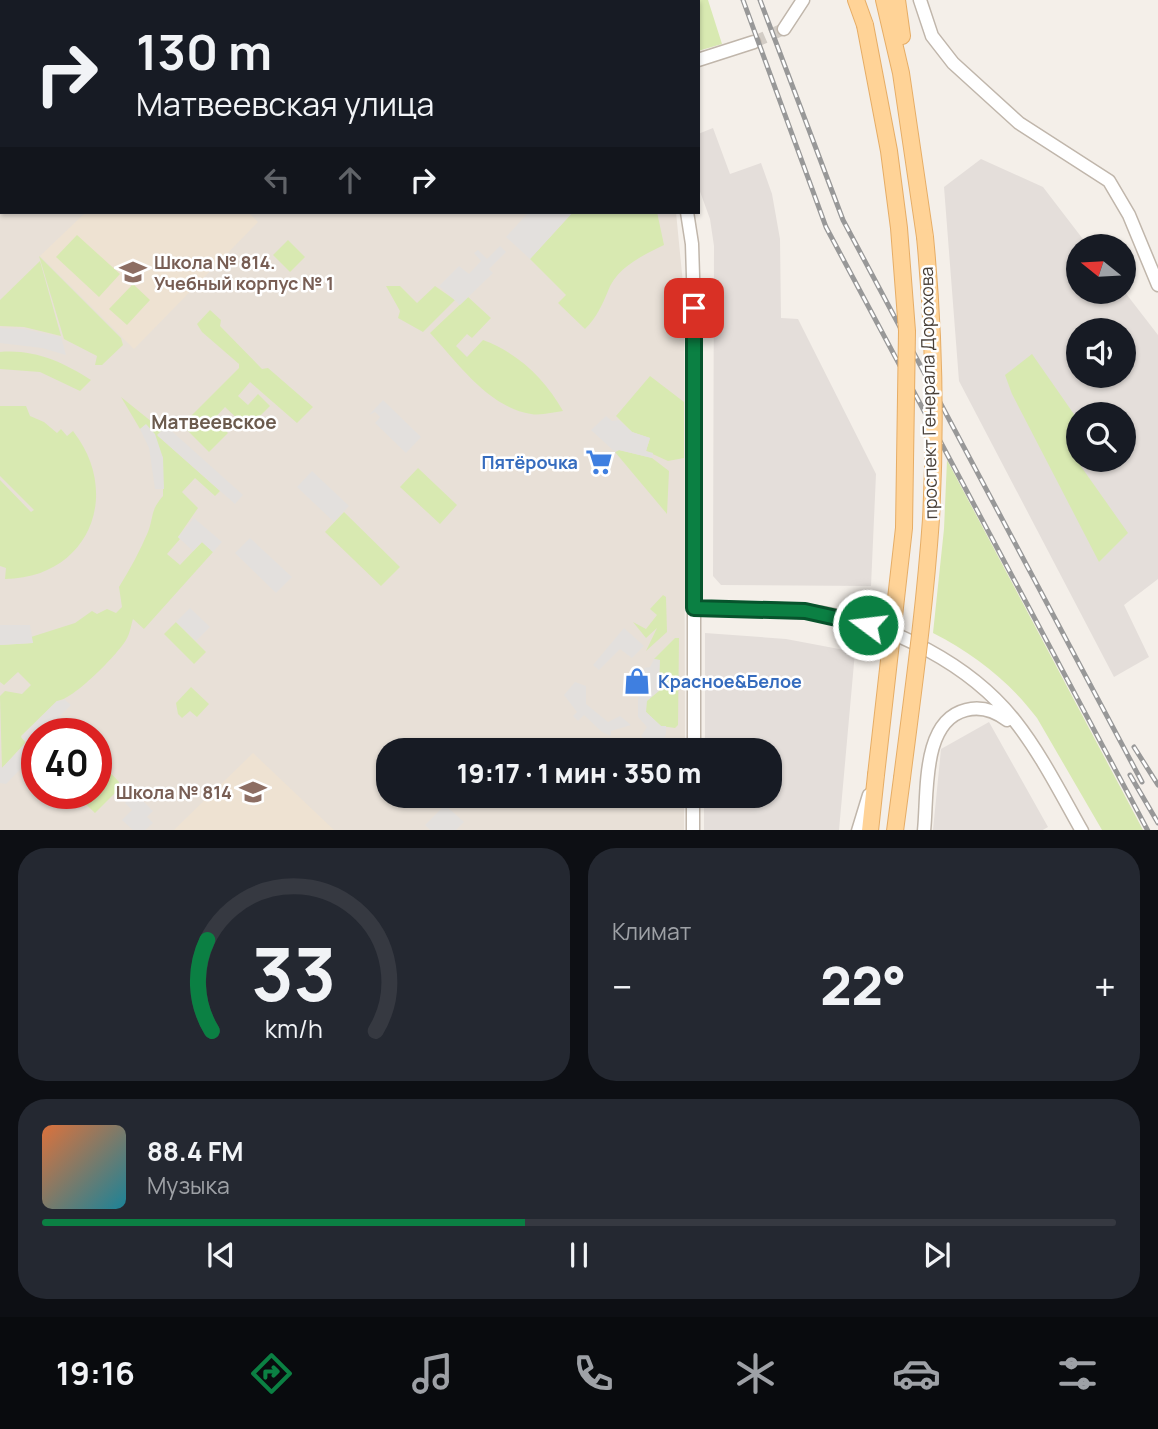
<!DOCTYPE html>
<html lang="ru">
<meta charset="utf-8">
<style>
body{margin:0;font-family:Manrope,sans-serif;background:#242831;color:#f1f3f6;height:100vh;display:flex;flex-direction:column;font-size:26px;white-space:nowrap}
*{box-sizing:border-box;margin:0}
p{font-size:23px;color:#9ea1a6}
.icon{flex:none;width:38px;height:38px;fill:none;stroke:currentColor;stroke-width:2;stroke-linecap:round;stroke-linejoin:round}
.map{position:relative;height:830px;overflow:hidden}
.drawer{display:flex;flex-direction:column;gap:18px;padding:18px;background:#0d0f14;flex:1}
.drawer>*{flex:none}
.guide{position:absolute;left:0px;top:0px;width:700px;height:214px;box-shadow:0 2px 5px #0004;background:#171b24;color:#f1f3f6;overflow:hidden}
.needle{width:46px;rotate:288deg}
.fabs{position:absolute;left:1066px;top:234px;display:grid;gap:14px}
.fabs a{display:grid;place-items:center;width:70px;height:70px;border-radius:50%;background:#171b24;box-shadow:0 2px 5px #0004;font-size:35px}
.speed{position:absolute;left:21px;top:718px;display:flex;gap:14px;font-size:35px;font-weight:700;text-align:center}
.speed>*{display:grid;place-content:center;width:91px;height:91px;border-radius:50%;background:#171b24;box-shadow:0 2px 5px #0004;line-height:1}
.speed .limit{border:10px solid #d22;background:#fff;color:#111}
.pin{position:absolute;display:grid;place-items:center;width:60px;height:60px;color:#fff;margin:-30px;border-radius:14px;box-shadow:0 4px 10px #0006}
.me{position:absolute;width:77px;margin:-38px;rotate:285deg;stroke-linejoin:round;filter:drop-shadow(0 0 5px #0008)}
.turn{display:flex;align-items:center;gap:24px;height:147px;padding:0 21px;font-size:32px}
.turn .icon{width:91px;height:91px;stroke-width:2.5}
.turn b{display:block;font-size:49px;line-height:60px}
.lanes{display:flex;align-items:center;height:66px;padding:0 21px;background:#0003;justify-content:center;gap:35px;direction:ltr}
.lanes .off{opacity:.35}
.big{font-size:52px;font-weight:800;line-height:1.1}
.drawer .card{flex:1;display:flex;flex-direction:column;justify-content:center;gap:10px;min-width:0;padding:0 24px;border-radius:28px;background:#242831}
.drawer .dial{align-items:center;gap:0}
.dial svg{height:182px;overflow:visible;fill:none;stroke:#363941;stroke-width:7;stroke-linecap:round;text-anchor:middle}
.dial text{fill:#f1f3f6;stroke:none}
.song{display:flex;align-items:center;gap:21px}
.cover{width:84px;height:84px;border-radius:10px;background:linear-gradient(135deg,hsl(20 70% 55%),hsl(190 70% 35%))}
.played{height:7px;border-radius:4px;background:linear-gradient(90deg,#0b8043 45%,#363941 45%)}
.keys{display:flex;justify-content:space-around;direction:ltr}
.heat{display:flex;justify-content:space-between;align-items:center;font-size:38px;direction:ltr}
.drawer .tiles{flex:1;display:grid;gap:18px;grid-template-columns:1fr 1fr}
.card:last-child{grid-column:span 2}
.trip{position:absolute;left:376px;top:738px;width:406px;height:70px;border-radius:28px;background:#171b24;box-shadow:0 2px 5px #0004;font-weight:800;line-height:70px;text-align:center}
.tab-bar{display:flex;height:112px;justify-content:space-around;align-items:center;background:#090b0e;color:#9ea1a6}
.tab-bar .icon{width:49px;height:49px}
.tab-bar .on{color:#0b8043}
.tab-bar b{font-size:32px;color:#f1f3f6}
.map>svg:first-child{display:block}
.residential{fill:#e8e0d7;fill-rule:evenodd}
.industrial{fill:#e4deda;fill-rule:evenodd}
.education{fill:#eee2d2}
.green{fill:#d8e9b1}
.parking{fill:#e3e0dd}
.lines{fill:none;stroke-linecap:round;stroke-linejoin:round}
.minor-tunnel{stroke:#d2ccc5;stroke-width:12;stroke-dasharray:12 6;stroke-linecap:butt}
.minor-casing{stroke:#c0b6ab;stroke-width:15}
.major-casing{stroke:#e6ad66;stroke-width:18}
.minor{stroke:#fff;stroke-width:12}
.major{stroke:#ffd397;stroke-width:16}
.rail-casing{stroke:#989898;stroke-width:5}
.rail{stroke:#fff;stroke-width:2.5;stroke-dasharray:8;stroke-linecap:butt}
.major-bridge-casing{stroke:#e6ad66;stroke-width:18;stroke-linecap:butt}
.major-bridge{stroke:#ffd397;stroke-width:16}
.route-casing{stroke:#07532c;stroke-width:18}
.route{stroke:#0b8043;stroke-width:12}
.labels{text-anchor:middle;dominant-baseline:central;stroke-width:5;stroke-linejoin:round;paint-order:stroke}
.education-label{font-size:18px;font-weight:bold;fill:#785e54;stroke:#fff;text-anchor:start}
.street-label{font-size:18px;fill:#483f37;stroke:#fff}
.shop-label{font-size:18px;font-weight:bold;fill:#366cbe;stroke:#fff;text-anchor:end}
.neighbourhood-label{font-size:19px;font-weight:bold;fill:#6b5b4e;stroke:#fff}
</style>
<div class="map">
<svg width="1158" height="831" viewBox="0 0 1158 831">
<rect width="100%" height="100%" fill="#f4efe9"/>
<!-- residential -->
<path class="residential" d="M0,0H616L2,2V212H676L684,294L685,751H388V796H684V830H0ZM37,733H96V793H37Z"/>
<!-- industrial -->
<path class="industrial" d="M713,128L730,174L761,163L772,194L780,239L781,318L798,319L876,474L871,586L721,585L713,576L714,246L710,219L698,186V134Z
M981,159L1043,187L1089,247H1078V292L1124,291L1158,335V579L1124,605L1149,657L1114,677L959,381L944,187ZM1078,331H1124V376H1078ZM1078,415H1124V460H1078Z
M705,633L786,639L855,652L839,830H704V796H770V751H705Z
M989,722L1048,827L1041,831L933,830L941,749Z"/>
<!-- education -->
<path class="education" d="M86,212H248L258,222L134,349L40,256Z
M253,753L334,830H174Z"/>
<!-- green -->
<path class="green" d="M642,0H708L722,44L698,51V2Z
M573,212H657L664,245C643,255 616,268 608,291C602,305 597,317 585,329L558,303L566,295L530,259Z
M77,235L120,274L99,297L56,257Z
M288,240L305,257L290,272L273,255Z
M39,256L121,338L123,345L102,365H95L97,356L64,339Z
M40,261L61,336L24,327L0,326V300Z
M133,284L150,300L127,325L109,309Z
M386,286H400L417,303L435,286L455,300L423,332L398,318L400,311Z
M468,297L491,318L472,338L467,334L456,346L467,357L483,340C518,353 545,379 563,411C553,412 541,416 531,414C488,407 458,363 430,333Z
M210,310L221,320L220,326L262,369L268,368L313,407L297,423L250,382L238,396L248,405L258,394L270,406L252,424L245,426L225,407L214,419L228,433L209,452L182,425L239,368V364L202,332L197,324Z
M0,352C34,349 63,362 91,380L80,391L40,372L0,369Z
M1032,354L1078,420V460H1084L1080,465L1128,533L1099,562L1012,394L1005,375Z
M650,376L684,402V458L668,461L646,451L650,438L632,432L616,416Z
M121,397L162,430L158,436L220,491L215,496L195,478L182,492L198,508L178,537L180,539L167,554L180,565L202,542L213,552L144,629L133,619C131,625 130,634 126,640C117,655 73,700 57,701L21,736L26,742L2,768L0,696L5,691L22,694L31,685L18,672L4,685L0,682V645L33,643L31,637L75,623L92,611L97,614L107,609L116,613L122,607L119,587C130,569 140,551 148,532C154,516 150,511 163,496V458L146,425L140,429Z
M0,406H26L30,416L44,422L57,433L61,429L67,436L73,431C123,495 88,578 5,579L6,568L0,566V480L31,512L34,510L0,476Z
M619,450L652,458L669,471L667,514L615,452Z
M947,460L1143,830H1102L1037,718C1009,681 974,654 933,633L944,529Z
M418,468L457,505L440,524L400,487Z
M344,512L400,567L381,586L325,532Z
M663,595L666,597L667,632L646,651L657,628L646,638L633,622L646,629L657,615L650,609Z
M176,622L206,652L194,664L164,634Z
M675,638H679L678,725L675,728L661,726L646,712V701L651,696L659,660L654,659Z
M191,687L209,704L197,717L190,711L182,718L178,714L176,703Z
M103,765L119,782L118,790L95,813L74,793H79L87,800L103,783L96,772Z"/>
<!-- parking -->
<path class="parking" d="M529,212H573L530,259L506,237Z
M500,246L506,252L489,269L493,273L460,305L439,286L459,266L469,274L481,261L474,253L478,250L487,259Z
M0,328L24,329L61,337L66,355L42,348L0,343Z
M383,400L421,437L406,453L375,423L380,417L375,412L369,415Z
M606,416L612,421L619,420L632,432L650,438L646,451L653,453L652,458L619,450L615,452L591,430Z
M146,424L155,434L163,458L164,489H155L149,448L140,429Z
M166,426L243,495L235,504L157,435Z
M312,471L349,506L334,522L297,487Z
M194,518L222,542L213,552L202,542L193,551L178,537Z
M250,538L292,577L276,593L235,553Z
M190,608L210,627L196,641L176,622Z
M0,625H30L33,643L0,645Z
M624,628L644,646L632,658L620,649L599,670L593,665Z
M654,659L660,660L659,691L647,701L646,712L661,726H666V733L664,740L650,743L641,736L647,727L638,717V698L644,690V668L650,667Z
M575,682L586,686V704L608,722L620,716L631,725L611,731V736L602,732L584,715L578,721L573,716L577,712L564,695Z
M65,700L71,705L59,717L65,723L55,733H37V752L6,784L0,783V766L2,768L26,743L21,737L57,701Z
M135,793L153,811L147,817L153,823L145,830H133L122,820L132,810L125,803Z
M445,805L464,822L456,830H430L425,825Z"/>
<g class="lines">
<!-- minor-tunnel -->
<path class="minor-tunnel" d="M754,42L784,29"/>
<defs>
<path id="minor" d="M625,0L626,2
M920,0L932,36L953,63L1019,123L1109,181L1129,215L1158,285
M784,29L803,0
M698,60L754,42
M687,212L692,244L694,308V751
M693,608C736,609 780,607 822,613C892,625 970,664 1015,721C1041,754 1061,794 1082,831
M693,831V796
M858,831L869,795
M924,831C928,794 921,721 966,710C981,706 995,711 1007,720"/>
<path id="major" d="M856,0L865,25
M884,0L901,73L925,237
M897,0L902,36
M870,831L876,775
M895,831L902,778"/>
</defs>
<!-- minor casing -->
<use href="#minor" class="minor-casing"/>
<!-- major casing -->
<use href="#major" class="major-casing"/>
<!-- minor -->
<use href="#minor" class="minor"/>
<!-- major -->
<use href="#major" class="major"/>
<defs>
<path id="rail" d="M743,0L826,227L1148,831
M760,0L843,220L1142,782
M1134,747L1158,785
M1130,775L1158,823"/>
</defs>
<!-- rail casing -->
<use href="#rail" class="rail-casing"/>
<!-- rail -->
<use href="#rail" class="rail"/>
<defs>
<path id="major-bridge" d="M865,25L889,151L899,228L907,331L904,528L876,775
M902,778C913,692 925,606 931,519C936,426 934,330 925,237"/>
</defs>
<!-- major-bridge casing -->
<use href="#major-bridge" class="major-bridge-casing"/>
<!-- major-bridge -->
<use href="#major-bridge" class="major-bridge"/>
</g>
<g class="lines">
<defs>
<path id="route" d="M694,308V608L805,611L868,625"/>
</defs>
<!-- route casing -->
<use href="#route" class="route-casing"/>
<!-- route -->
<use href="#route" class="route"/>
</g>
<!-- icons -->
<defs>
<symbol id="school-bare" viewBox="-9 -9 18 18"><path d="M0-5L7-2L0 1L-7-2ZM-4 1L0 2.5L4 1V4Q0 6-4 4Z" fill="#8d6e63" stroke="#fff" stroke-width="2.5" paint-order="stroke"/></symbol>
<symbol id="supermarket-bare" viewBox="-9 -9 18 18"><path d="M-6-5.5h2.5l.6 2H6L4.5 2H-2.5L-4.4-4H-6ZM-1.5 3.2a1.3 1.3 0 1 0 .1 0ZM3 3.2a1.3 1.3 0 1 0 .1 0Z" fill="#3f7fe0" stroke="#fff" stroke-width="2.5" paint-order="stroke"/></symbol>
<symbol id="shop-bare" viewBox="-9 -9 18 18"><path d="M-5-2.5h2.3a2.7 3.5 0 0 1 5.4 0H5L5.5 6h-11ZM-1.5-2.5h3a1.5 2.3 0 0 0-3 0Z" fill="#3f7fe0" stroke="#fff" stroke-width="2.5" paint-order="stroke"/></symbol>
</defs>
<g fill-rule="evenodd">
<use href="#school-bare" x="114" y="253" width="38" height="38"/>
<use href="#supermarket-bare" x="580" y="443" width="38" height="38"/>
<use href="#shop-bare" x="618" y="662" width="38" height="38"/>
<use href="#school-bare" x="234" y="773" width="38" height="38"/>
</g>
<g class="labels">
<!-- education labels -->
<g class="education-label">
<text x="154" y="262">Школа № 814.<tspan x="154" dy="21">Учебный корпус № 1</tspan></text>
<text x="232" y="792" text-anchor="end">Школа № 814</text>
</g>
<!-- street labels -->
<g class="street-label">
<text transform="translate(928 393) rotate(-91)">проспект Генерала Дорохова</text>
</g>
<!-- shop labels -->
<g class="shop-label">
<text x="578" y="462">Пятёрочка</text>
<text x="658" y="681" text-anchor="start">Красное&amp;Белое</text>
</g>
<!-- neighbourhood labels -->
<g class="neighbourhood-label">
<text x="214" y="422">Матвеевское</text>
</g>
</g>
</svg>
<div class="fabs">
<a><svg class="needle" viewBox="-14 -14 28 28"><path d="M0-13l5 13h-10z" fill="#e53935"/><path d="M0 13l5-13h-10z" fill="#9ea1a6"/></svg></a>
<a><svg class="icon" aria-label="sound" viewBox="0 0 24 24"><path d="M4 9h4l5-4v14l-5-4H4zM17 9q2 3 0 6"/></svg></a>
<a><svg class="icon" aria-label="search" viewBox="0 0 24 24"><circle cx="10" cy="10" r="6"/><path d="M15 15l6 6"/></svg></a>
</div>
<div class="speed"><div class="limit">40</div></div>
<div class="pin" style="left:694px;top:308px;background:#d93025"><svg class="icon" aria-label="arrive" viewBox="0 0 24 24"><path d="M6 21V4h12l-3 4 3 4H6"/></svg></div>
<svg class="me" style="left:868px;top:625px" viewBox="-20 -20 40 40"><circle r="17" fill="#0b8043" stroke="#fff" stroke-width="3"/><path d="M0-11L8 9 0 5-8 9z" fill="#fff"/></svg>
<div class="trip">19:17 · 1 мин · 350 m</div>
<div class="guide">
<div class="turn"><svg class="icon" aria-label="right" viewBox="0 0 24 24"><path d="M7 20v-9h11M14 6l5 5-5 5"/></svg><div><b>130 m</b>Матвеевская улица</div></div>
<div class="lanes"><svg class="icon off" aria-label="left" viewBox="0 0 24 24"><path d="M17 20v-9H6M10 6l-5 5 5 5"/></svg><svg class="icon off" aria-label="ahead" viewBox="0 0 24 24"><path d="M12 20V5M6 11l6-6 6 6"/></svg><svg class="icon" aria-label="right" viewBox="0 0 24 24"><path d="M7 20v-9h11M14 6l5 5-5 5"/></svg></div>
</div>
</div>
<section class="drawer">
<div class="tiles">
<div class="card dial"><svg viewBox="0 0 100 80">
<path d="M14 69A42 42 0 1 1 86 69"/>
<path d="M14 69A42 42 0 0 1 12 29" stroke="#0b8043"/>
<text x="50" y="56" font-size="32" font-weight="700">33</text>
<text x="50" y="72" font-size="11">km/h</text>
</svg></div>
<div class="card"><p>Климат</p>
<div class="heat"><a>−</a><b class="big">22°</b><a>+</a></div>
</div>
<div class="card">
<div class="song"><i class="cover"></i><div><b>88.4 FM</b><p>Музыка</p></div></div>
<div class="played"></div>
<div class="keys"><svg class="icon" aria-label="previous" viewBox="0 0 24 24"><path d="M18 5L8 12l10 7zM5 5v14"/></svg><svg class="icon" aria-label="pause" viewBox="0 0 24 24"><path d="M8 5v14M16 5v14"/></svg><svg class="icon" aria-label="next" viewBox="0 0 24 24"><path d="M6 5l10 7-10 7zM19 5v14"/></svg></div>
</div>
</div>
</section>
<nav class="tab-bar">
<b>19:16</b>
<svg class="icon on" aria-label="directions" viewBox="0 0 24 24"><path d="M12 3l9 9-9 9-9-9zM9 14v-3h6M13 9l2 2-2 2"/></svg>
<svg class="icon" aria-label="music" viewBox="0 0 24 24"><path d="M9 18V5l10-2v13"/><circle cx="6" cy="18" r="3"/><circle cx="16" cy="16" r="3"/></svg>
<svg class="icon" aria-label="phone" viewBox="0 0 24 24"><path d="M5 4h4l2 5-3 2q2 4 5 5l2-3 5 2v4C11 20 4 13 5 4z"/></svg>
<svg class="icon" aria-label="climate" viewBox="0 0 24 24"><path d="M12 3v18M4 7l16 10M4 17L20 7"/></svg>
<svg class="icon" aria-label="car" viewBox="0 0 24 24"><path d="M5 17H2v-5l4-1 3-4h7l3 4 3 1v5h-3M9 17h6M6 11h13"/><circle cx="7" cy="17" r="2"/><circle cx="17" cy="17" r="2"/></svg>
<svg class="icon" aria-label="filters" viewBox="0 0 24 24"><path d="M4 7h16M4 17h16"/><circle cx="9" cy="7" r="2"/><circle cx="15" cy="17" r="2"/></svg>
</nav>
